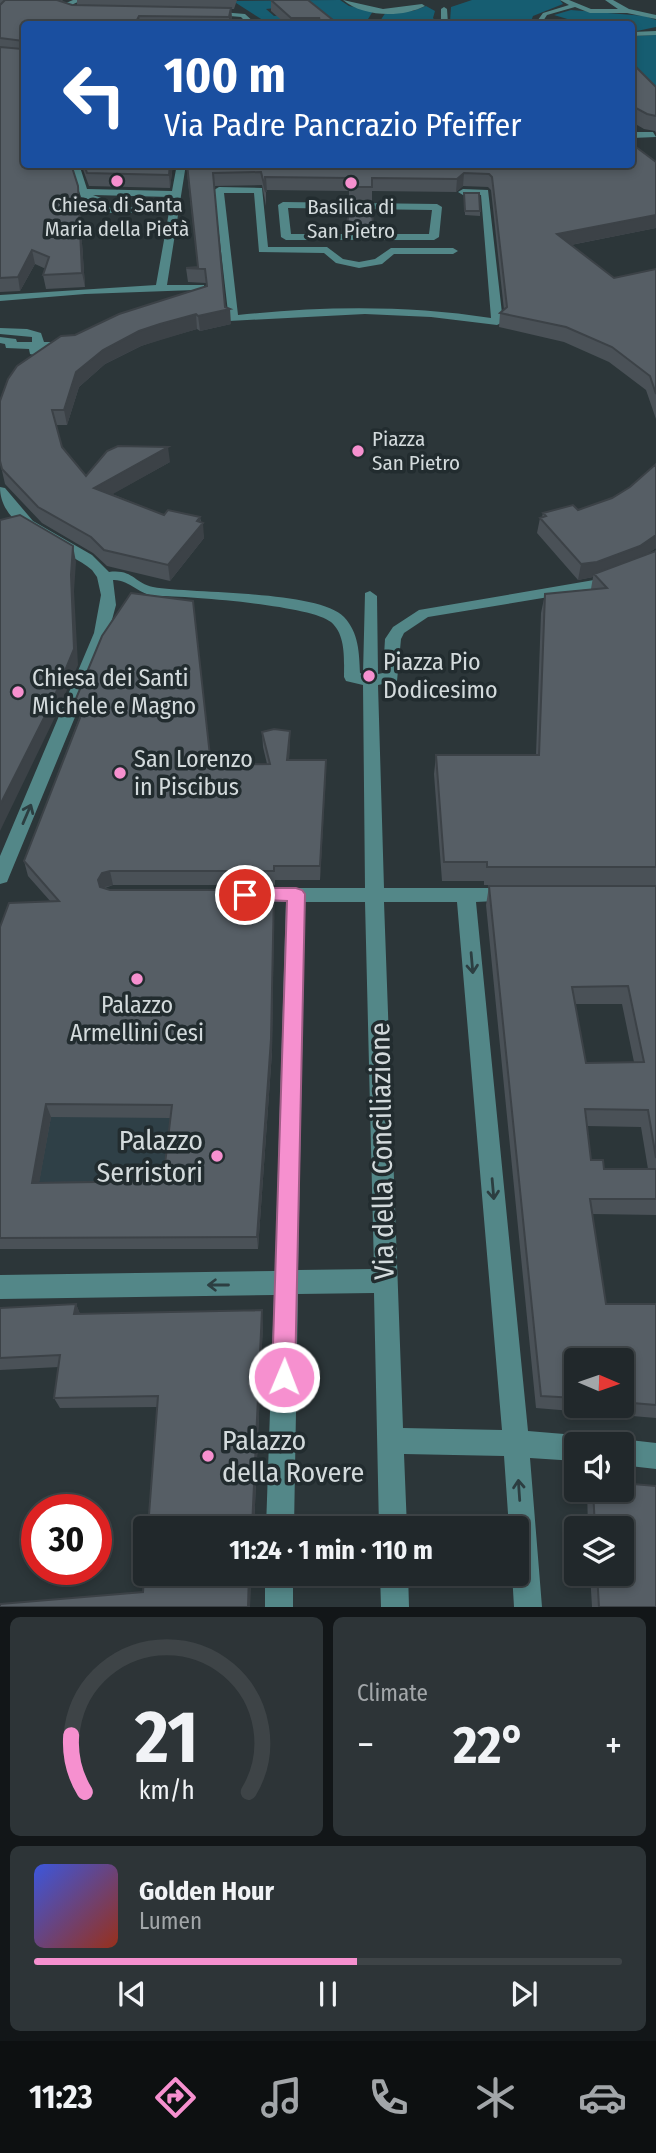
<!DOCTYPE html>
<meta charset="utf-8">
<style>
body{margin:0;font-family:"Fira Sans Condensed",sans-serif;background:#2d3437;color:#f1f3f6;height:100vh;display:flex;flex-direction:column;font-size:26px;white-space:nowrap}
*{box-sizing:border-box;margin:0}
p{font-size:23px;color:#a2a6a9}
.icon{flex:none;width:38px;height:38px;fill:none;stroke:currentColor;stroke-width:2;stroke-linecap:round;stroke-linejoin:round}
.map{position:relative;height:1607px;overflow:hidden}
.details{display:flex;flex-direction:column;gap:10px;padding:10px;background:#121618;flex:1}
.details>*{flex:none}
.hud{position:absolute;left:21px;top:21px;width:614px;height:147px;border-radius:7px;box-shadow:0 4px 10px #0003,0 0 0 2px #3e4447;background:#1a4fa0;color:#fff;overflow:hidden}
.needle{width:46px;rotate:92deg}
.buttons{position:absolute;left:564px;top:1348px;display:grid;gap:14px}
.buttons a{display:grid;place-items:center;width:70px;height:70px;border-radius:7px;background:#21282b;box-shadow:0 4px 10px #0003,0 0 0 2px #3e4447;font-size:35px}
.speed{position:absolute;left:21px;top:1494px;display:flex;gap:14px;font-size:35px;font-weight:700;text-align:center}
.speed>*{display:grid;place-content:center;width:91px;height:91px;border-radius:50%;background:#21282b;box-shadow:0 4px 10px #0003,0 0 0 2px #3e4447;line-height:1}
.speed .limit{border:10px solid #d22;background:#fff;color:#111}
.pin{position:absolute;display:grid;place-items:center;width:60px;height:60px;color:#fff;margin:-30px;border:4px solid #fff;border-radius:50%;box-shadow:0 2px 7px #0007}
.me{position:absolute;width:77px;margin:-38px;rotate:1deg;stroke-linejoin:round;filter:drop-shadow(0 0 5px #0008)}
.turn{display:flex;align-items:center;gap:24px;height:147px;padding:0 28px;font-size:32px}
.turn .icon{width:91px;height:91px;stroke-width:2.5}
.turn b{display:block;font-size:49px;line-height:60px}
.big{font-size:52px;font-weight:700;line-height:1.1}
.details .tile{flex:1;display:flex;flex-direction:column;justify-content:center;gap:10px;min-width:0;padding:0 24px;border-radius:10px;background:#2d3437}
.details .dial{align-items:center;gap:0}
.dial svg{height:182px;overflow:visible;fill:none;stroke:#3e4447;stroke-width:7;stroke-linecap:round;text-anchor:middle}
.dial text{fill:#f1f3f6;stroke:none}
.song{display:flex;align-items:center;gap:21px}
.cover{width:84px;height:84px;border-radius:10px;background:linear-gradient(135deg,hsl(230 70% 55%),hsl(10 70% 35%))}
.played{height:7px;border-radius:4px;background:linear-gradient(90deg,#f690cf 55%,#3e4447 55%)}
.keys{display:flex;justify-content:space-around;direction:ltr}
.heat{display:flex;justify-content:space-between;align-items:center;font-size:38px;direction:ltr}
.details .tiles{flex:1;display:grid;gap:10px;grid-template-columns:1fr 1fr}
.tile:last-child{grid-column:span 2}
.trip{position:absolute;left:133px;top:1516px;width:396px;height:70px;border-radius:7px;background:#21282b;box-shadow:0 4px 10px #0003,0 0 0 2px #3e4447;font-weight:700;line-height:70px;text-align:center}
.dock{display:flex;height:112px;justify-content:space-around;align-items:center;background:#0d1011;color:#a2a6a9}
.dock .icon{width:49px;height:49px}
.dock .selected{color:#f690cf}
.dock b{font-size:32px;color:#f1f3f6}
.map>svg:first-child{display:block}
.built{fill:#2f4047}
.green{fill:#165d71}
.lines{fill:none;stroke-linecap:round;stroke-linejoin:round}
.minor{fill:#538788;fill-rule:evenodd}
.wall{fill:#4a5157;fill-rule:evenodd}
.shaded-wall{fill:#3c4247}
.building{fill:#565e65;stroke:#3c4247;stroke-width:2;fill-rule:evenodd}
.oneway{stroke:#2c3e41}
.route{fill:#f690cf;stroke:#a05e87;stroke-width:2}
.poi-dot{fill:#f690cf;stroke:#222c2f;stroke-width:2.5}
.labels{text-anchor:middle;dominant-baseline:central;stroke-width:7;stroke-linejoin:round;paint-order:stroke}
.far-poi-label{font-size:21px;fill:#d3dadc;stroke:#222c2f}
.poi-label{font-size:24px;fill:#d3dadc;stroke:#222c2f;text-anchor:start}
.near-poi-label{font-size:28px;fill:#d3dadc;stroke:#222c2f;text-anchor:end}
.near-street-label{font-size:28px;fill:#d3dadc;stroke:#222c2f}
</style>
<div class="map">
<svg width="656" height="1607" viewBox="0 0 656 1607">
<rect width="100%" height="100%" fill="#2c3639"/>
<!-- built -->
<path class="built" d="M0,1043L224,1054L211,1241L0,1243Z"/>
<!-- green -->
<path class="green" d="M340,0L349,6L373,11L365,24H331L275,8L266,9L274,16L283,15L294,24H269L233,1Z
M472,0H560L563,4L533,16L530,24H454L450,22L451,7Z
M426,6L435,11L433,18L438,24H378L386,12L413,11Z
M571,10L645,16L656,20V27L632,32V24H584L554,15Z
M656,35V89L632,79V36Z"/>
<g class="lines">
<!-- minor -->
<path class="minor" d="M73,0H82L65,8L74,10V12L61,11L57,7Z
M343,0L383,9L422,4L425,6C402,18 363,17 343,0Z
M560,0H569L591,9H618L605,0H613L629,9L656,15V19L627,13H590L575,7L547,15L541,24H535L543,13L569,5Z
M444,7L447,9L448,24H441V9Z
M209,11L245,14L256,24H248L241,17L207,14Z
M656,31V35L632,36V32Z
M632,132H653L656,137L632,138Z
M70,164H79L87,189L172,191L177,164H186L167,285H204L205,301L185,303V299L195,297V290L85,294L0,301V295L156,285L169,212L104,213L97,203L81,197ZM93,195L171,197L169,206L110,208L104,199Z
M219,187L262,188L268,247H327L343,259L359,262L375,259L391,248H453L458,251L453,254H394L382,264L359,268L336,263L324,253L259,252L254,193H224L238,315C323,306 407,305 491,318L481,195H463L458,192L463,189L488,190L503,322L497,325L431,317L365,314L229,321L214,190Z
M283,202L437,204L442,207L439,237L434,240H286L281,237L278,205ZM288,208L432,210L429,234H291Z
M0,328L27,329L41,333L44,342H69L75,345L69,348L41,349L34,355L30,354L29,349L6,348L5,344L0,343V337L16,339L17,342H32V337L0,334Z
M0,487L5,488L33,521L92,555L109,572C133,569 134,583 153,587C193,594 318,590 344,617C359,633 359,653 360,673L363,674L365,593L370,591L377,596L378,674L383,673L385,639L393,627L419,610L594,580L656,557V566L597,589L428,617L404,633L401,639L397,681L378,685L384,888H509L516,890L518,895L516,900L476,902L528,1431L576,1435L585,1439L587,1444H576V1461L530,1458L542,1607H514L512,1573H516V1528H509L504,1456L404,1454L407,1528H379L374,1293L298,1294L294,1528H266L274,1295L0,1299V1275L275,1271L286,902L243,900L241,895L243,890L250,888H365L363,685L346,681L344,677C344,659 346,635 331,622C311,605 187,596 157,596C140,596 129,579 113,580L116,605L106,642L9,877L7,882L0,884V856L94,633L101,595L97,577L92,570C63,546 0,531 0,487ZM305,902H365L374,1269L298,1270ZM384,902H457L502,1430L403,1428Z
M621,1439L656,1443V1469L621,1465V1444H611Z
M265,1573H293V1607H265Z
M380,1573H408L409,1607H381Z"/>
</g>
<!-- wall -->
<path class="wall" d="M0,0H63L62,1L72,5H77V0H237L234,9H231L232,19L230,24H24L78,186L79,199L85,287L46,289L43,275L46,269L35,264L20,291L0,292Z
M271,0L338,24H286L271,11Z
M632,65L656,87V133L655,131L644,129L632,122Z
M656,162V228L571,245L614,278L656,269V419L646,390L609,362L564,342L499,327L500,313L504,310L491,190L488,187L463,186L456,192L372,191V201L349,200V191L266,190V206L262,185L214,186L225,307L231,324L200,331L197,329L162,339L141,346L105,364L79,387L67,425H56L62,447L86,476L170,462L112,494L164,515L200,517L204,538L170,581L107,566L93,553L42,523L5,484L0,462L75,335L206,286V283L188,282L186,268L198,267L186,164Z
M81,164H173L170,188L89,186Z
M464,193L480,211V216L465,215Z
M349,207L372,208V231H347Z
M656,464V548L645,555L656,551V885H484V881H442L434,774L436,755H536L541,613L545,594L591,589L593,577L578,580L537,533L540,518L542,517L543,513L578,510L612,498L630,487Z
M75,701L211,765L267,764L263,747L262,732L290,731L289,760H326L320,880H275V885H113L105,888L110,890H274V905L272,1052L258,1249H0V927L51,902L28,876L24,861L80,716L79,715ZM51,1117L170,1118L163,1181L39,1182Z
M489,886H656V1215L592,1214L606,1304H656V1418L536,1408L486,905ZM575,1004H622L634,1062L586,1063ZM587,1126L641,1127L648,1169H604L591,1160ZM576,1360H621V1405H576Z
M76,1304L80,1314L263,1322L254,1528H148L157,1407L60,1408L54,1398L59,1367L0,1370V1308Z
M587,1489H621L656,1607H592L590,1573H621V1528H588Z"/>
<!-- shaded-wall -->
<path class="shaded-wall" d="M231,8L232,19L230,24H229V17Z
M139,16L140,24H135Z
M170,164H173L170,188L169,175Z
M464,173L463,186L456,192L457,179Z
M78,186L79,199L85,287L82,273Z
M656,215V228L555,248L557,234Z
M32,250L35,264L20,291L18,277Z
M230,309L231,324L200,331L198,316Z
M196,314L197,329L141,346L105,364L79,387L67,425L64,410L76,372L103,350L139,331Z
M168,447L170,462L97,503L94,488Z
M200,517V526L203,523L204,538L170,581L168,565Z
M656,535V548L636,562L594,574L593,577L578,580L581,564Z
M73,546L76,562L74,591L78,665L56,715L0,831V805L71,575Z
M290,731V746L288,775L287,760Z
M326,760V775L320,880V866Z
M110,871L113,885L105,887L102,894L98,880L102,873Z
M274,890V905L272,1052L258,1249L257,1237Z
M46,1104L51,1117L37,1195L32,1183Z
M76,1304L81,1316L74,1314Z
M262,1310L263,1322L254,1528H252Z
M249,1573H252L250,1607H248Z"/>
<!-- building -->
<path class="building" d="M5,0H57L72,5L231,8L229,17L139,16L135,24H24V164H71L78,186L82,273L43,275L49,257L32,250L18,277L0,278V47L22,49L24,41L0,38V5Z
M271,0H308L338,24H307L320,18H291Z
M632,65H634L656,87V116L647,114L632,106Z
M632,144L656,162V215L557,234L614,278L656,269V394L650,376L612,347L566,327L500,313L507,307L492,177L489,174L464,173L457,179L372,178V187H349L350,178L265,177L266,192L261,172L213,173L225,307L230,309L198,316L196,314L160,324L139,331L103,350L76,372L64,410H52L62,447L86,476L107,451L118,446L168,447L94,488L164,515L168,510L200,517L197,521L203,523L168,565L104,550L91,537L38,507L2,469L0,461V401L8,379L17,366L61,336L75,335L119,314L207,286L205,269L186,268L198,267L187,164H632Z
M84,164H170L169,175L87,173Z
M464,193H479L480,211H465Z
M349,207L372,208L373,227H347Z
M656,464V535L640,546L597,562L581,564L540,518L546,516L543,513L573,505L578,510L612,498L630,487Z
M20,515L73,546L71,575L74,649L53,700L0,805V520Z
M656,551V867H487V862H444L436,755H539L545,594L607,588L594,574Z
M131,593L193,601L211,765L270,764L262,732L274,729L290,731L287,760H326L320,866H274V871H110L102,873L98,880L100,887L110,890H274L271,1039L257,1237L0,1238V927L9,903L59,901L24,861L85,705L75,701L102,636ZM46,1104L172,1105L163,1181L32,1183Z
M489,886H656V1158L648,1110L585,1109L591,1160H603L604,1169H656V1199H590L606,1304H656V1405L621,1402V1360H576V1398L541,1396ZM628,986L644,1062L586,1063L572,987Z
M76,1304L74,1314L262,1310L252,1528H148L158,1396L54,1398L60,1355L0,1358V1308Z
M621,1483L656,1486V1607H599L597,1573H621V1528H595L593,1489H621Z
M145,1564V1573H249L248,1607H0V1604L143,1592Z"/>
<!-- one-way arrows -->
<defs><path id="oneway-shaft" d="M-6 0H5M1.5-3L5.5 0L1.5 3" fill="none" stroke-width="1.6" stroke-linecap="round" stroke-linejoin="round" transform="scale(1.75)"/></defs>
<g class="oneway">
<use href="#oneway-shaft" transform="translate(27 814) rotate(-67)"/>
<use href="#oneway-shaft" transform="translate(472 963) rotate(85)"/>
<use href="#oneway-shaft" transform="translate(493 1189) rotate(85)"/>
<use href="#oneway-shaft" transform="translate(218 1285) rotate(180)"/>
<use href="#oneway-shaft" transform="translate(519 1490) rotate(-94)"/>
</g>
<!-- route -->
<path class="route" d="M245,888H296L302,890L305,894L295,1377L292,1385L284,1388L276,1385L272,1377L287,901L239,899L237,895L239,890Z"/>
<!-- markers -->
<g class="poi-dot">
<circle cx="117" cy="181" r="7"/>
<circle cx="351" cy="183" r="7"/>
<circle cx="358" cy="451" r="7"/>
<circle cx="369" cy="676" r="7"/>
<circle cx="18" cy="692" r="7"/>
<circle cx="120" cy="773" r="7"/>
<circle cx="137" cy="979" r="7"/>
<circle cx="217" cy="1156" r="7"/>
<circle cx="208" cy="1456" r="7"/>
</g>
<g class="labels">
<!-- far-poi labels -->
<g class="far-poi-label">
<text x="117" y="205">Chiesa di Santa<tspan x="117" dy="24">Maria della Pietà</tspan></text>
<text x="351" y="207">Basilica di<tspan x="351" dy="24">San Pietro</tspan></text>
<text x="372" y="439" text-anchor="start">Piazza<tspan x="372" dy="24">San Pietro</tspan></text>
</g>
<!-- poi labels -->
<g class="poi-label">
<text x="383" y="662">Piazza Pio<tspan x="383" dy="28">Dodicesimo</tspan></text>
<text x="32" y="678">Chiesa dei Santi<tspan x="32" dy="28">Michele e Magno</tspan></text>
<text x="134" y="759">San Lorenzo<tspan x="134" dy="28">in Piscibus</tspan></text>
<text x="137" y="1005" text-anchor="middle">Palazzo<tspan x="137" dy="28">Armellini Cesi</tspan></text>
</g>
<!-- near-poi labels -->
<g class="near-poi-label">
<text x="203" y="1140">Palazzo<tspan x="203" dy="32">Serristori</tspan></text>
<text x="222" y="1440" text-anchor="start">Palazzo<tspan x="222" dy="32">della Rovere</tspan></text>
</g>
<!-- near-street labels -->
<g class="near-street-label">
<text transform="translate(382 1151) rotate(-91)">Via della Conciliazione</text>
</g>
</g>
</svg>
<div class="buttons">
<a><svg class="needle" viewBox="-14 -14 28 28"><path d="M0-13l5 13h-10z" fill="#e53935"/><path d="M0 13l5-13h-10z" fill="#a2a6a9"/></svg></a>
<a><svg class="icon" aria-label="sound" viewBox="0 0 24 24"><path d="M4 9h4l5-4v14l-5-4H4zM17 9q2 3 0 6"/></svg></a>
<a><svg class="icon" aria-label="layers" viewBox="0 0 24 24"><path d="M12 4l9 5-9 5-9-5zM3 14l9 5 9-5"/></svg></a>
</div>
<div class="speed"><div class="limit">30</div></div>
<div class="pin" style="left:245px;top:895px;background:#d93025"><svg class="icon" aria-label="arrive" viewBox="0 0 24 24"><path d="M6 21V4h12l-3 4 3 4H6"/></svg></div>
<svg class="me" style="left:284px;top:1377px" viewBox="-20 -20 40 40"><circle r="17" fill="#f690cf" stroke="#fff" stroke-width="3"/><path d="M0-11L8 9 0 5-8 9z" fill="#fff"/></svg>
<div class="trip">11:24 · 1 min · 110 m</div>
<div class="hud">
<div class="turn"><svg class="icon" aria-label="left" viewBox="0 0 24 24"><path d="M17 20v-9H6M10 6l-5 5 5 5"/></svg><div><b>100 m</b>Via Padre Pancrazio Pfeiffer</div></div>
</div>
</div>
<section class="details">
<div class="tiles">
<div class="tile dial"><svg viewBox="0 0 100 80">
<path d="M14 69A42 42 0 1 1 86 69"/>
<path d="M14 69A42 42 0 0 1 8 44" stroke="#f690cf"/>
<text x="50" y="56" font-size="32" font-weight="700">21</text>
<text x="50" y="72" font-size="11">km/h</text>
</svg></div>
<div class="tile"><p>Climate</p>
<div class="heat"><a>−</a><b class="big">22°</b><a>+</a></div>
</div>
<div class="tile">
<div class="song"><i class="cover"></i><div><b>Golden Hour</b><p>Lumen</p></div></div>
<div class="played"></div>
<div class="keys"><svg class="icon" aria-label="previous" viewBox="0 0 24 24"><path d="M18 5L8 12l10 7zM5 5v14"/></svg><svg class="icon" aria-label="pause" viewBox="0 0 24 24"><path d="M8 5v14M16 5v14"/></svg><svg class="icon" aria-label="next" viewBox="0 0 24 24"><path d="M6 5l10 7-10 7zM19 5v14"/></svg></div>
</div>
</div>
</section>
<nav class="dock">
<b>11:23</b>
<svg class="icon selected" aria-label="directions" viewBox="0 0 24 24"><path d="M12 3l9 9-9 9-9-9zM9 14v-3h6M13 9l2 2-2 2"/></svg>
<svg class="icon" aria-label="music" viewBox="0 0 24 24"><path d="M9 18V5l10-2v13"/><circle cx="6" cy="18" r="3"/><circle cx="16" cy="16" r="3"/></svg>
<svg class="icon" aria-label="phone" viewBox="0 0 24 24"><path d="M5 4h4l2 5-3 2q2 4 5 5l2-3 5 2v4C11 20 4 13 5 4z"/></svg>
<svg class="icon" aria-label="climate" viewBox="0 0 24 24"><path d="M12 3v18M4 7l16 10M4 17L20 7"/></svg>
<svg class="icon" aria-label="car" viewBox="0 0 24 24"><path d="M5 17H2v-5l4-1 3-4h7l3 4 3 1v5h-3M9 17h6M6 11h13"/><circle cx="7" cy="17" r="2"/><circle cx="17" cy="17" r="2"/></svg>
</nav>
